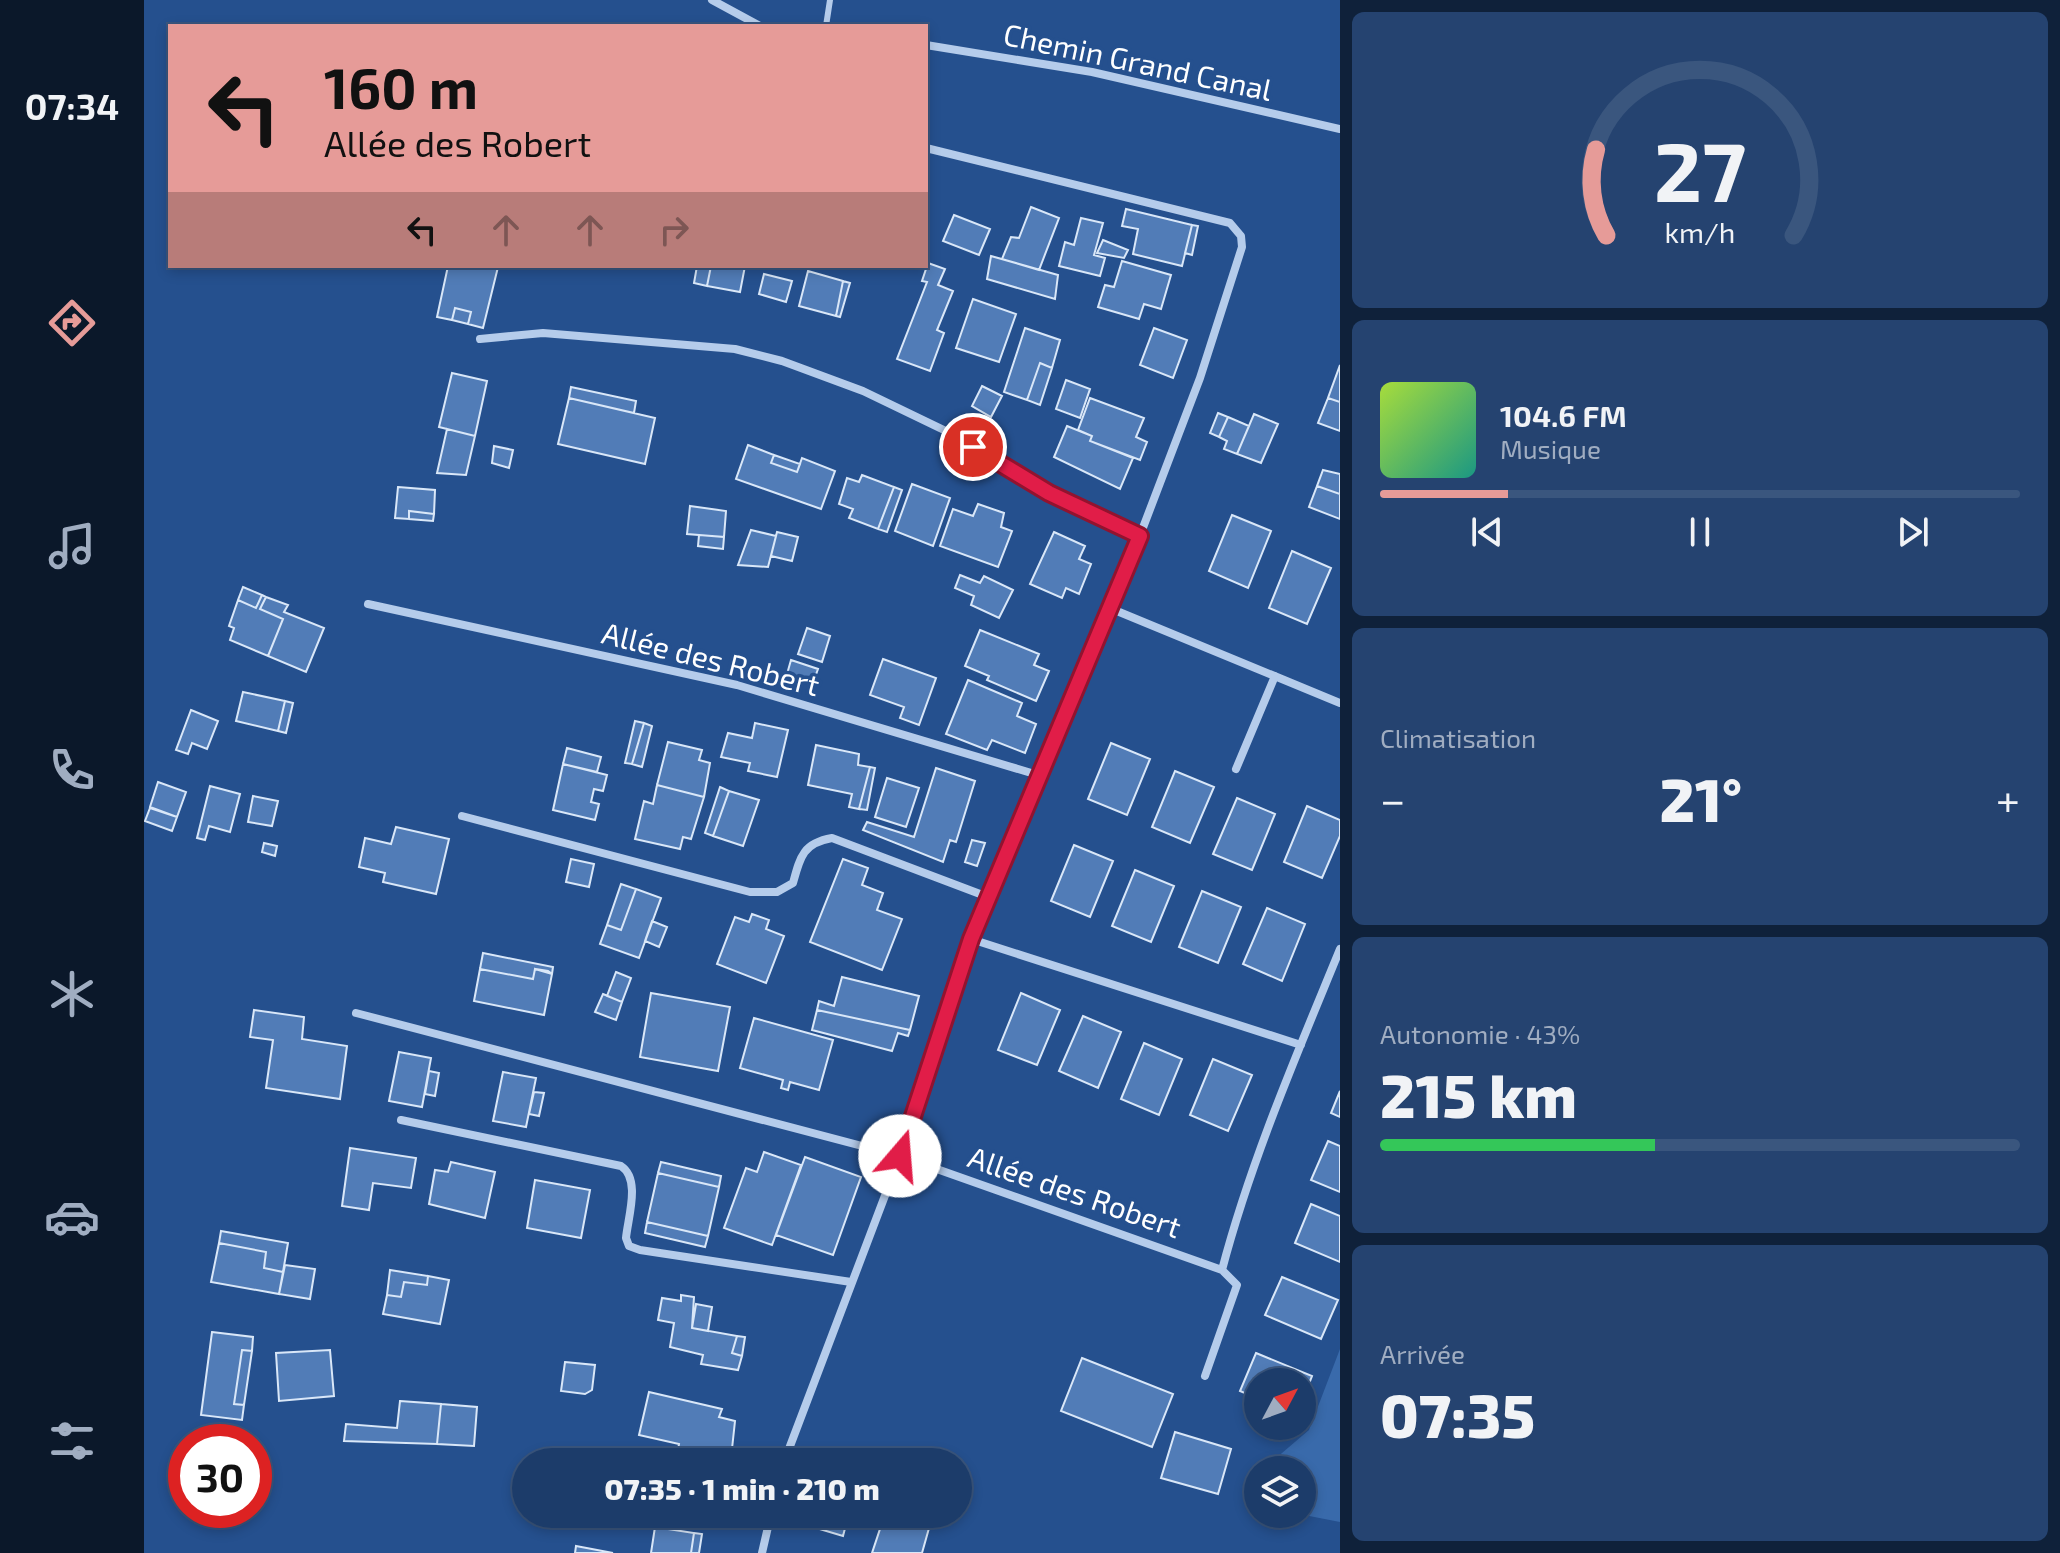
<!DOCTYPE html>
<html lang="fr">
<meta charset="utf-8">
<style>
body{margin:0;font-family:"Exo 2",sans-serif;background:#254370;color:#f1f3f6;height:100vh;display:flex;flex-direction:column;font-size:30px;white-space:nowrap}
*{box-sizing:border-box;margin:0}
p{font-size:26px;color:#a0adc1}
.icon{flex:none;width:44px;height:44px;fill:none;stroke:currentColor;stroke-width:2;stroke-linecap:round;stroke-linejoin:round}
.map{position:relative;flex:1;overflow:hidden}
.sheet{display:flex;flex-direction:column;gap:12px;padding:12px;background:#0f213a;width:720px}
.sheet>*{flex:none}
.hud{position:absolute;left:24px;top:24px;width:760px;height:244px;border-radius:0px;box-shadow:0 4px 12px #0003,0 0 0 2px #3a567e;background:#e69b98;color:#111;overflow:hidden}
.needle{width:52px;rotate:49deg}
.tools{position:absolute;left:1100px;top:1368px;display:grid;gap:16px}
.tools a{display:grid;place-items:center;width:72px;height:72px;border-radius:50%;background:#1c3c6a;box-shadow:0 4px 12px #0003,0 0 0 2px #3a567e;font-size:40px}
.speed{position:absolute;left:24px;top:1424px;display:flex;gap:16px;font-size:40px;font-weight:700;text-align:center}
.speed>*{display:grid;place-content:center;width:104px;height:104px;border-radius:50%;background:#1c3c6a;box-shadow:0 4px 12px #0003,0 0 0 2px #3a567e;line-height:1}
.speed .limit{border:12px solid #d22;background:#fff;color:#111}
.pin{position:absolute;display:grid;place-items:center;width:68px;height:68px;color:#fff;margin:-34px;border:4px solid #fff;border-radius:50%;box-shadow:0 2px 8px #0007}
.me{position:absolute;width:88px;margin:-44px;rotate:18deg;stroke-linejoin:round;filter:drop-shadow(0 0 6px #0008)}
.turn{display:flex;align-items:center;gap:28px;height:168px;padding:0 24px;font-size:36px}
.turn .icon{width:104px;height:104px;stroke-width:2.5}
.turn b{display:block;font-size:56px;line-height:68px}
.lanes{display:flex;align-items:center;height:76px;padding:0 24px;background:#0003;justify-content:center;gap:40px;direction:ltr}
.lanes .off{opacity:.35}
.big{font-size:60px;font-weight:800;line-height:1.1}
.sheet .tile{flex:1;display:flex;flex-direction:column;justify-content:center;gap:12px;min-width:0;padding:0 28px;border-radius:12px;background:#254370}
.sheet .dial{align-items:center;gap:0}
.dial svg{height:208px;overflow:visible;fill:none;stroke:#3a567e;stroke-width:7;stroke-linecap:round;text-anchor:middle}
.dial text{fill:#f1f3f6;stroke:none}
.song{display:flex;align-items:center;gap:24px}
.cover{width:96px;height:96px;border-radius:12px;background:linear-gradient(135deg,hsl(80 70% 55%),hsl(170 70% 35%))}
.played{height:8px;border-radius:4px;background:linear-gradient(90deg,#e69b98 20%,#3a567e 20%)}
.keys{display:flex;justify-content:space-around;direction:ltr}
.heat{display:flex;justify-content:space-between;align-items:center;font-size:44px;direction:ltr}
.charge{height:12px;border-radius:6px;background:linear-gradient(90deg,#34c759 43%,#3a567e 0)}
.trip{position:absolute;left:368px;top:1448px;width:460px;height:80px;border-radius:40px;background:#1c3c6a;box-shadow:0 4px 12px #0003,0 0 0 2px #3a567e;font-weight:800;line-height:80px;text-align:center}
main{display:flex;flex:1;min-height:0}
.dock{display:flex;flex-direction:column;width:144px;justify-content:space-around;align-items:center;background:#0b182a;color:#a0adc1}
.dock .icon{width:56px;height:56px}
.dock .selected{color:#e69b98}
.dock b{font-size:36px;color:#f1f3f6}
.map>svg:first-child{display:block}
.green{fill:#396aab}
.building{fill:#517cb7;stroke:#d9e7f8;stroke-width:2}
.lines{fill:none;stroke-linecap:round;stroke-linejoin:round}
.service{stroke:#b5cceb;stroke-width:6}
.minor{stroke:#b5cceb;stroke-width:8}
.route-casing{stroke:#92132f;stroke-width:20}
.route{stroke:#e11d48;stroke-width:14}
.labels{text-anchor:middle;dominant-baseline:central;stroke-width:7;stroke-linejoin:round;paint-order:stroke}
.street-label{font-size:30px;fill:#fff;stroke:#25508e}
</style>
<main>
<nav class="dock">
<b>07:34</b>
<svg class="icon selected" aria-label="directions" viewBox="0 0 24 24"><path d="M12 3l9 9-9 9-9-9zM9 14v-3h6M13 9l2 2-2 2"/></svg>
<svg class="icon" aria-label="music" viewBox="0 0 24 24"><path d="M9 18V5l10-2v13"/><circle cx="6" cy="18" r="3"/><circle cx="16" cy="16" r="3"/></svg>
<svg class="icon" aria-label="phone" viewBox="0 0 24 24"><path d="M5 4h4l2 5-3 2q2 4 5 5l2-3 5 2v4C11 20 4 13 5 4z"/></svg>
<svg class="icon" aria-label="climate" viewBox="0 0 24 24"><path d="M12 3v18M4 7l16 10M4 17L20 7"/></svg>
<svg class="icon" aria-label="car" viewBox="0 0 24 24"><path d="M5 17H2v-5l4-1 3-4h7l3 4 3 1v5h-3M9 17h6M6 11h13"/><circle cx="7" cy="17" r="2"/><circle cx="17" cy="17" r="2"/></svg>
<svg class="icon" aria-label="filters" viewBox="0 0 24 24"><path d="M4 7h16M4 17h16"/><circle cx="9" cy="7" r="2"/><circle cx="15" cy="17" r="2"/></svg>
</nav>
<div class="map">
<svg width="1196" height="1553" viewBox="0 0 1196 1553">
<rect width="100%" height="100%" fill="#25508e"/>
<!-- green -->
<path class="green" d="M1196,1349V1522L1155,1514H1158V1470H1128L1131,1459L1165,1430Z"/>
<!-- building -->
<path class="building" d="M887,207L915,218L895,270L858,259L867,237L875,238Z
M982,209L1048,225L1038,266L989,254L994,229L978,226Z
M810,215L846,229L835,255L799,241Z
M937,218L959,223L950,255L961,258L956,276L915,266L921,242L930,245Z
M1048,225L1054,226L1048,255L1041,253Z
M959,240L984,250L980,258L953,253Z
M847,256L914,275L911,299L843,279Z
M978,261L1027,275L1017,309L1000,304L995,319L954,307L961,285L970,287Z
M784,263L801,269L794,285L809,291L793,330L800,333L786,371L753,359L783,282L778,281Z
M304,266L354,267L339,328L324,324L327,312L311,308L308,320L293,317Z
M553,266H567L563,286L550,283Z
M567,266H601L596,292L563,286Z
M664,271L699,281L692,316L655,306Z
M620,274L648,281L642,302L615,294Z
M699,281L706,283L696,317L692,316Z
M829,299L872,314L855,362L812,348Z
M311,308L327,312L324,324L308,320Z
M881,328L916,340L908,368L896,363L883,400L860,392Z
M1010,328L1043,340L1029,378L996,365Z
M896,363L908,368L896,405L883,400Z
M1196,365V402L1184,398Z
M308,373L343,381L331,436L295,427Z
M922,380L946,389L936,418L912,409Z
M838,386L858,396L847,417L828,406Z
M427,387L492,401L490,413L425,398Z
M425,398L511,418L501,464L414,444Z
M946,398L1000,418L992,437L1003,442L996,460L946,441L948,436L934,430Z
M1184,398L1196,402V431L1174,423Z
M1074,413L1084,417L1075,437L1066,433Z
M1110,414L1134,424L1117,463L1093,454Z
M1084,417L1105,426L1093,454L1080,449L1083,441L1075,437Z
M923,426L948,436L946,441L989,458L976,489L910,457Z
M303,429L331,436L322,475L293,473Z
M604,445L630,455L627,463L653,472L658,458L691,471L677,509L592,479Z
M350,446L369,450L365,468L348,463Z
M630,455L656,464L653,472L627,463Z
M1179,470L1196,474V494L1173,486Z
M718,475L750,487L734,529L705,518L709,509L695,504L703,478L715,482Z
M768,484L806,498L789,546L751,531Z
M1173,486L1196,494V519L1165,507Z
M254,487L291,490L290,514L265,511V519L251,518Z
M750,487L758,490L743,532L734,529Z
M834,504L860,513L857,527L868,531L854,567L796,546L809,509L829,516Z
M546,506L582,511L580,537L543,534Z
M265,511L290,514L289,521L265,519Z
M1088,515L1127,531L1104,588L1065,571Z
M607,530L632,536L624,567L594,565Z
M633,532L654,537L648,561L627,556Z
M910,532L941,546L935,559L947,564L935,594L922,588L918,598L886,584Z
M555,535L580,537L579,549L554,546Z
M1148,551L1187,568L1163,624L1125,608Z
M816,575L836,583L840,576L869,590L855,618L827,605L830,596L811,588Z
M99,587L118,595L112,608L94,600Z
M118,595L122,597L116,609L139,619L124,656L86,640L90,628L85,626L94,600L112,608Z
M122,597L144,605L140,612L180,628L162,672L124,656L139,619L116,609Z
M663,628L686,636L678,662L654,654Z
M836,630L895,654L890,665L905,671L892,701L843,680L845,676L821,666Z
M739,659L792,678L775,725L756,718L760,707L726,695Z
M647,660L674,669L669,683L643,674Z
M824,680L878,703L873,716L892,724L881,753L848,740L843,750L802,734Z
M99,692L141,701L134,731L92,721Z
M141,701L149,703L142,733L134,731Z
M47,710L74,721L63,749L48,743L44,754L32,750Z
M491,721L500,723L488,764L481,763Z
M500,723L508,726L498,767L488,764Z
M611,723L644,730L633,777L604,771L606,763L577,757L584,733L608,738Z
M524,742L558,750L555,760L566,763L560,797L513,785Z
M967,743L1006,759L983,815L944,799Z
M672,745L715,754L714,765L726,767L715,809L705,807L708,794L664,785Z
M423,748L457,757L453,772L419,764Z
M419,764L463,775L459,791L450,789L447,802L455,804L451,820L409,810Z
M726,767L731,768L723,810L715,809Z
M792,768L831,781L812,842L806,840L799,862L719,830L723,822L770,837Z
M1031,771L1070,787L1046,843L1008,827Z
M743,778L775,788L762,827L731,817Z
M14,782L42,792L33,817L6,807Z
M513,785L560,797L547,839L539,837L536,849L491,839L500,801L509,804Z
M66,786L96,794L86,832L65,826L61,840L53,838Z
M576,787L585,791L569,836L561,833Z
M585,791L615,800L599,846L569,836Z
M109,796L134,801L128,826L104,822Z
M1093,798L1131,814L1108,870L1069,854Z
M1163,806L1196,820V836L1178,878L1140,862Z
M6,808L33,817L28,831L1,821Z
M252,827L305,839L292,894L239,882L241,873L215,867L221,838L247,844Z
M828,840L841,843L833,866L821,862Z
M120,843L133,846L131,856L118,852Z
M930,845L969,861L946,917L907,901Z
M427,859L450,864L445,887L422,882Z
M699,859L724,868L718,885L739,893L733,910L758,919L738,970L666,942Z
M991,870L1030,886L1007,942L968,926Z
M477,884L492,889L477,930L463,925Z
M492,889L517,898L495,958L456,944L463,925L477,930Z
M1058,891L1097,907L1074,963L1035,947Z
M1123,908L1161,924L1138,981L1099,964Z
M608,914L625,920L622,929L640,936L622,983L573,964L591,917L605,922Z
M508,921L523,927L515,947L501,941Z
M339,953L409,967L408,974L391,969L389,979L336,969Z
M336,969L389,979L391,969L404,971L408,974L400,1015L330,1001Z
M472,972L487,978L478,1002L463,996Z
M698,977L775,996L766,1030L673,1010L675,1001L690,1006Z
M507,993L586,1007L574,1071L496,1057Z
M877,993L916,1010L893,1065L854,1050Z
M459,994L478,1002L472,1020L451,1012Z
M110,1010L160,1017L158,1039L203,1046L196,1099L122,1088L129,1040L106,1037Z
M673,1010L766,1030L764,1036L754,1033L748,1051L668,1030Z
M939,1016L977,1032L954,1088L915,1071Z
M610,1018L689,1040L675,1090L646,1082L644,1090L637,1088L639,1080L596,1068Z
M1000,1043L1038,1059L1015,1115L977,1099Z
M255,1052L287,1058L278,1107L245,1101Z
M1069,1059L1108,1075L1084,1131L1046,1115Z
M285,1071L295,1073L291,1096L281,1094Z
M359,1072L392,1078L382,1127L349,1121Z
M1196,1091V1117L1187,1113Z
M390,1092L400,1093L395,1116L385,1114Z
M1184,1141L1196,1146V1192L1167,1180Z
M206,1148L272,1158L267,1188L229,1183L225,1210L198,1206Z
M620,1152L657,1165L628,1245L580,1228L602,1168L613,1172Z
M661,1157L717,1177L689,1255L632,1235Z
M307,1162L351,1172L341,1218L285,1204L291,1170L304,1172Z
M517,1162L577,1176L575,1187L514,1173Z
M514,1173L575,1187L564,1236L503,1222Z
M391,1180L446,1190L437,1238L383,1228Z
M1167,1204L1196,1216V1262L1151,1243Z
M503,1222L564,1236L561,1247L501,1233Z
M77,1231L144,1243L139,1272L120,1268L122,1252L75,1243Z
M75,1243L122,1252L120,1268L139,1272L135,1294L67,1282Z
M141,1265L171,1269L166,1299L135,1294Z
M246,1270L284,1276L283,1285L260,1282L257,1297L243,1295Z
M284,1276L305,1280L296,1324L239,1314L243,1295L257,1297L260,1282L283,1285Z
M1138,1277L1194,1300L1177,1339L1121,1315Z
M537,1295L550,1297L548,1328L593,1336L588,1353L598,1356L594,1370L557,1364L559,1355L526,1347L530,1323L514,1320L518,1298L537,1301Z
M552,1304L568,1307L564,1331L548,1328Z
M68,1332L109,1337L108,1351L98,1350L90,1404L100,1405L98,1420L57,1415Z
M593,1336L601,1337L598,1356L588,1353Z
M98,1350L108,1351L100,1405L90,1404Z
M186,1350L190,1396L135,1401L132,1353Z
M1112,1353L1168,1376L1158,1402V1382H1114V1399L1096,1391Z
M938,1358L1029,1394L1008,1447L917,1411Z
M421,1362L451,1365L448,1390L441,1394L417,1391Z
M505,1392L578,1409L575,1417L591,1421L587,1458L533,1455L535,1444L495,1435Z
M256,1401L297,1404L293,1444L200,1441L202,1424L253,1428Z
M297,1404L333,1407L330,1446L293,1444Z
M1031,1432L1087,1449L1074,1494L1017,1478Z
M435,1514H477L476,1525L434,1519Z
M520,1514H572L570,1523Z
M654,1514H722L719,1522L704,1517L699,1536L652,1522Z
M729,1514H789L778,1553H728L738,1523L727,1520Z
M511,1527L550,1533L547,1553H507Z
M550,1533L558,1534L555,1553H547Z
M432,1546L469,1553H431Z"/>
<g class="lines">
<!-- service -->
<path class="service" d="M682,26L686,0"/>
<!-- minor -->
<path class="minor" d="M568,0L616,26
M782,45L948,72L1196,129
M336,339L399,333L591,349L638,361L719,391L804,432L905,493L996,536
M224,604L593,685L894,775
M968,609L1196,703
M1092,769L1131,676
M318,816L606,892H633L649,883C656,857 659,843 688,838L844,897
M827,939L1157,1045
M212,1013L756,1156L1078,1270L1093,1285L1061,1376
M257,1120L477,1166C497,1179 484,1217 482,1238L485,1246L496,1250L707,1282
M1078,1270C1107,1160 1153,1054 1196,949
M640,1462L756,1156L827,939L894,775L968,609L1056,378L1098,247L1097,236L1086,223L782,148
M618,1553L627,1514"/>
</g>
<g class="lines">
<defs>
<path id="route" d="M756,1156L827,939L996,536L905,493L829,447"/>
</defs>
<!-- route casing -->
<use href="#route" class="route-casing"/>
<!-- route -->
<use href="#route" class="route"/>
</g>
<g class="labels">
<!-- street labels -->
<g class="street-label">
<text transform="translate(994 61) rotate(12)">Chemin Grand Canal</text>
<text transform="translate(567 658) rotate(14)">Allée des Robert</text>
<text transform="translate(931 1191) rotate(19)">Allée des Robert</text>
</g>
</g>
</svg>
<div class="tools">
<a><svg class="needle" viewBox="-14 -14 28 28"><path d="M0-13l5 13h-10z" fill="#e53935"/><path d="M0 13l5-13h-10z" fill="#a0adc1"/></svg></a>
<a><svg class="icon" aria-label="layers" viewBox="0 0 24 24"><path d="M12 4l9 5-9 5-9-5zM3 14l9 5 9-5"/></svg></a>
</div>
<div class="speed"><div class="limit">30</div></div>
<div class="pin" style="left:829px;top:447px;background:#d93025"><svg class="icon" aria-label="arrive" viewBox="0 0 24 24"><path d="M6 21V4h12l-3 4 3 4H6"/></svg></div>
<svg class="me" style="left:756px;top:1156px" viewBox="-20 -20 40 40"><circle r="19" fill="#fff"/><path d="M0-13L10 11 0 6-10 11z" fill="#e11d48"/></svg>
<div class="trip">07:35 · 1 min · 210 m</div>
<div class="hud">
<div class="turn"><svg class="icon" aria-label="left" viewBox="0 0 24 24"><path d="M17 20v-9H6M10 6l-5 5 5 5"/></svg><div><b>160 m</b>Allée des Robert</div></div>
<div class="lanes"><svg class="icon" aria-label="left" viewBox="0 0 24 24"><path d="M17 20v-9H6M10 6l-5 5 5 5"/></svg><svg class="icon off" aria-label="ahead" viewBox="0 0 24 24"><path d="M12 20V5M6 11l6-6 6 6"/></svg><svg class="icon off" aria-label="ahead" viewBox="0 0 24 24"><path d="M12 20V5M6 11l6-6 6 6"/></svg><svg class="icon off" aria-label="right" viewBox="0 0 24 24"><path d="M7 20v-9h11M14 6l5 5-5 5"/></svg></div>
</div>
</div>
<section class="sheet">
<div class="tile dial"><svg viewBox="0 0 100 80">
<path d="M14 69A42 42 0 1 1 86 69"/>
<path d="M14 69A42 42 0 0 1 10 36" stroke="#e69b98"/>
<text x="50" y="56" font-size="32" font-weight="700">27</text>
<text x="50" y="72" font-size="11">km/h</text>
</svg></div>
<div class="tile">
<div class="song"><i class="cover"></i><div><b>104.6 FM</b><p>Musique</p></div></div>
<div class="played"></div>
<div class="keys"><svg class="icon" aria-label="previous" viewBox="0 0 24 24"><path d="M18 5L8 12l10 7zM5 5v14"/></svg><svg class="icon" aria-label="pause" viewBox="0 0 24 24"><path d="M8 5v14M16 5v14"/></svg><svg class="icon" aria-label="next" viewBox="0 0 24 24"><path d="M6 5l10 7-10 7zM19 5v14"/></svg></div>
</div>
<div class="tile"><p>Climatisation</p>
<div class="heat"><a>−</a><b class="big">21°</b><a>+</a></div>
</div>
<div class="tile"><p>Autonomie · 43%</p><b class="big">215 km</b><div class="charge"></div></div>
<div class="tile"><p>Arrivée</p><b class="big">07:35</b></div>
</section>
</main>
